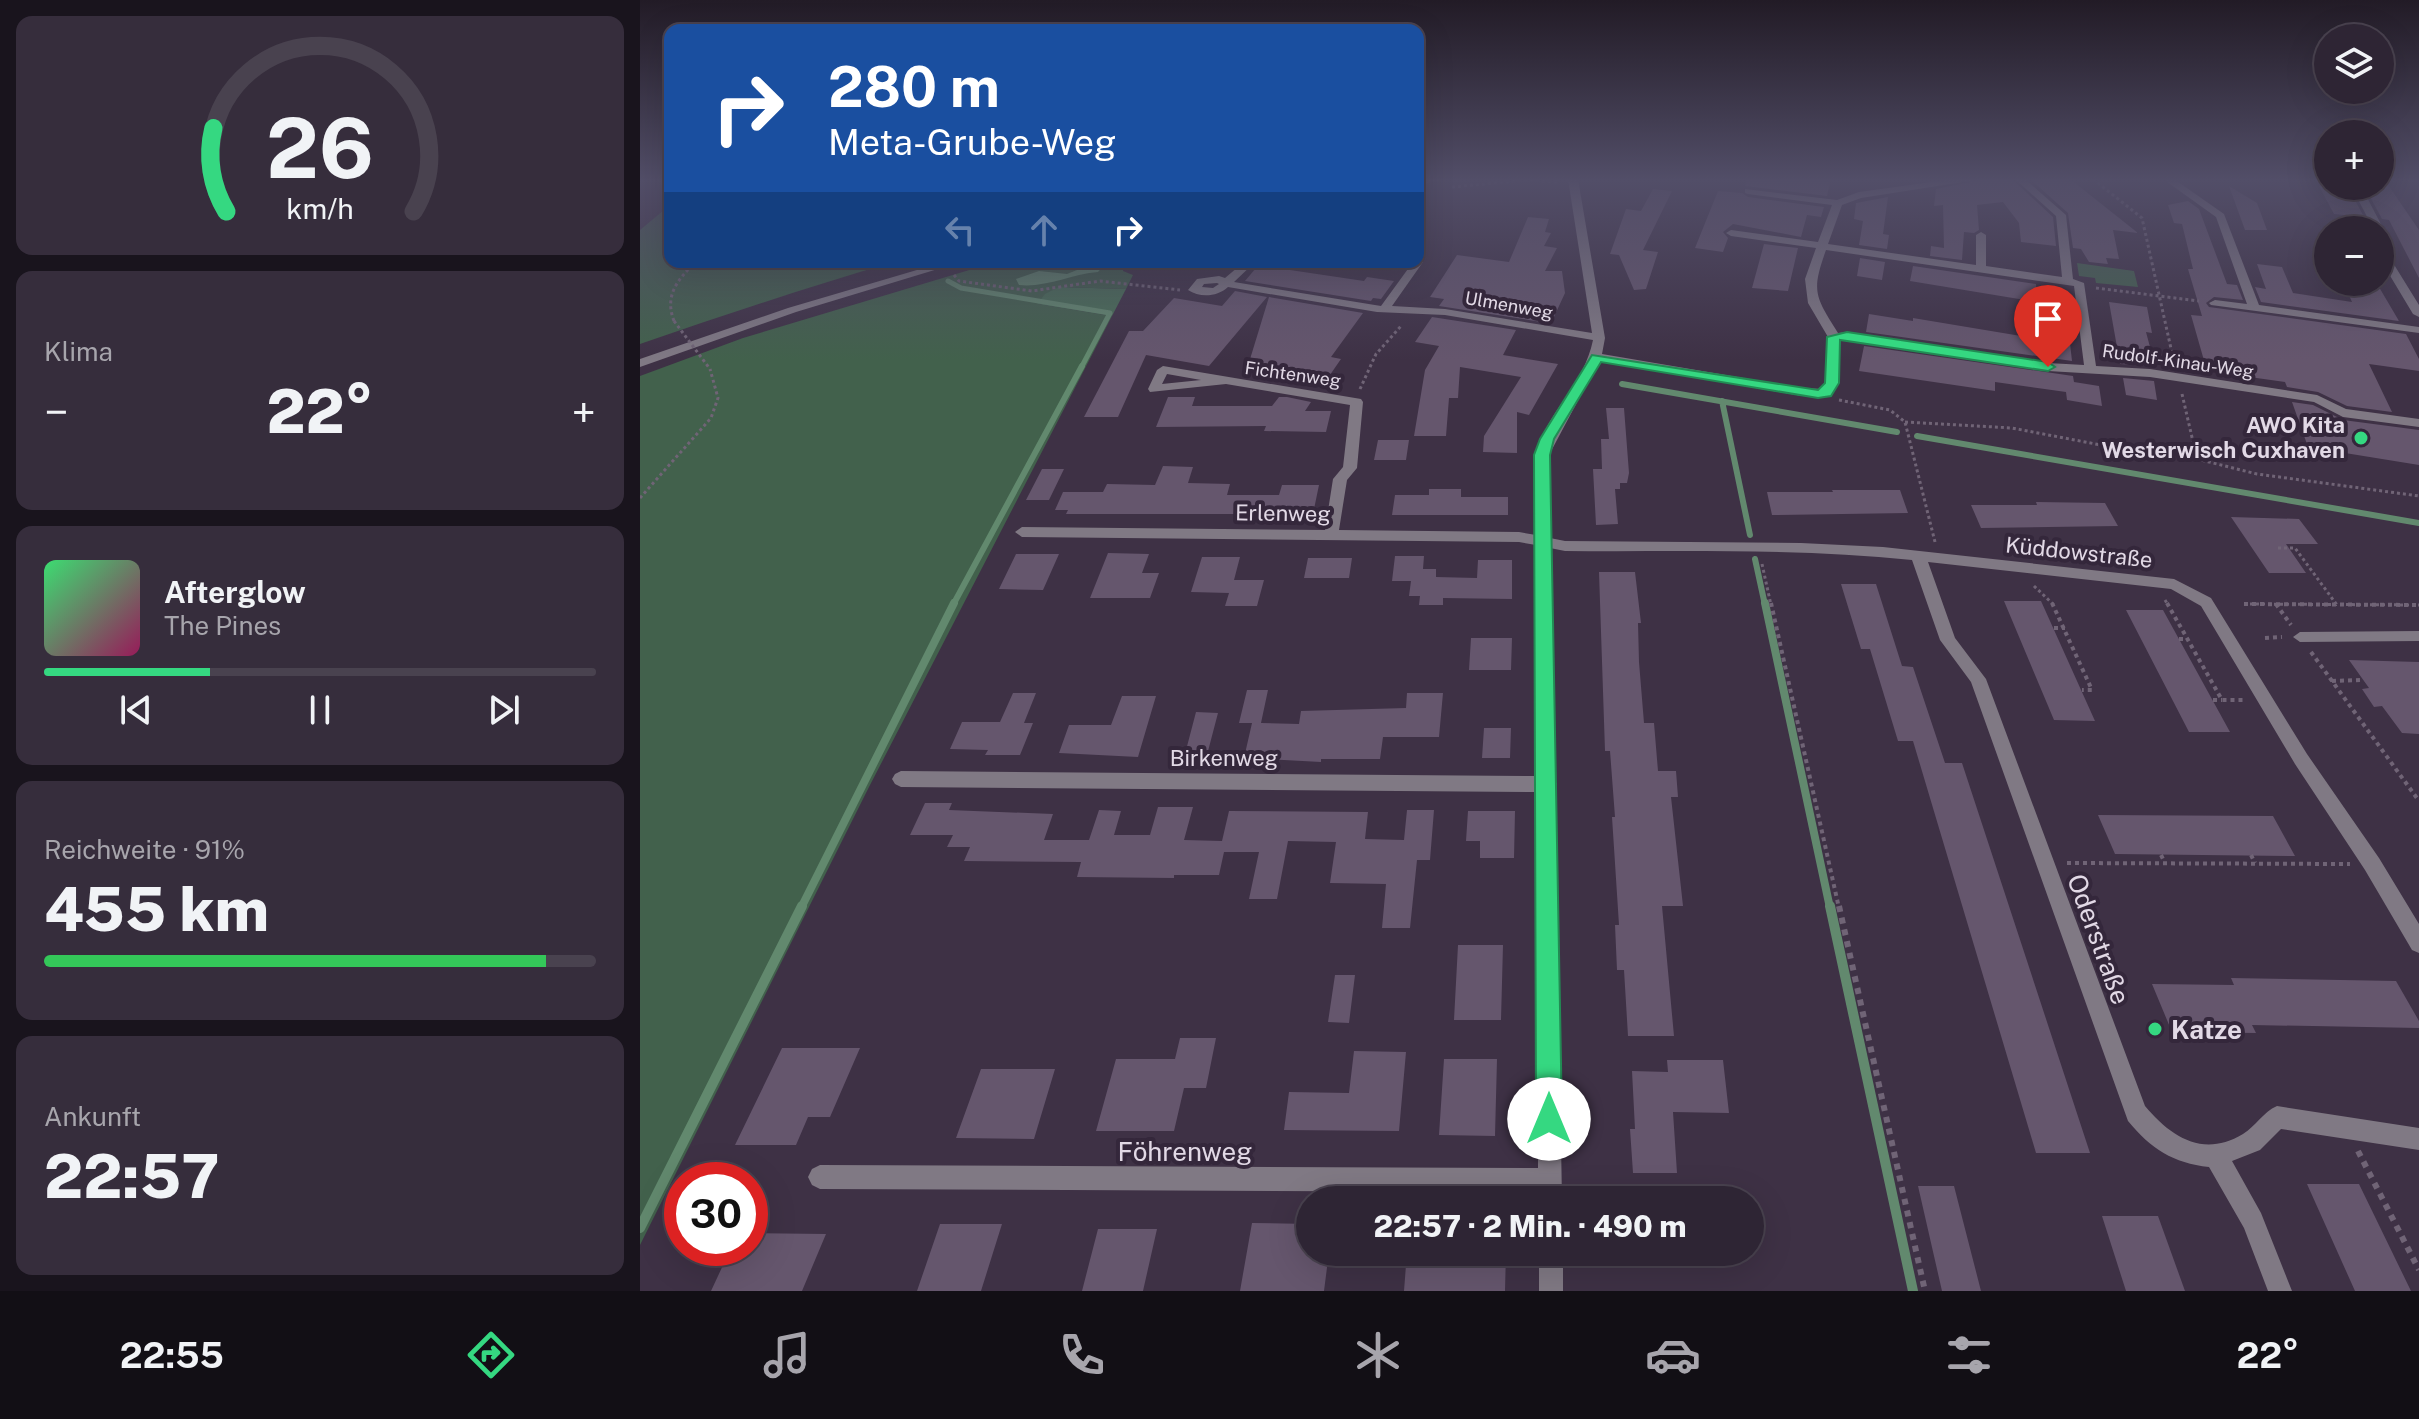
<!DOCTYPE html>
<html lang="de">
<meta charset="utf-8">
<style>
body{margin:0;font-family:"Public Sans",sans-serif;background:#362d3c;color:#f1f3f6;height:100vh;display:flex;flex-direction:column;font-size:30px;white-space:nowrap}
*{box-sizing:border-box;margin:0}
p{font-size:26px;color:#a7a5ac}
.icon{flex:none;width:44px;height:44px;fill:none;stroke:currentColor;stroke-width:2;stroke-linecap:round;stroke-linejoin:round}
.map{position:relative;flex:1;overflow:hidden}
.panel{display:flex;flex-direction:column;gap:16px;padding:16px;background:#19141d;width:640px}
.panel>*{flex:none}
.top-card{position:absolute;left:24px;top:24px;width:760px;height:244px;border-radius:16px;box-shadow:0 8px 32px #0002,0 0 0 2px #49424f;background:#1a4fa0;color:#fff;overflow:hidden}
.buttons{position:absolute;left:1674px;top:24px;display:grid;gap:16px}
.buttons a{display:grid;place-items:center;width:80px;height:80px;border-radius:50%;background:#2e2534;box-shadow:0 8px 32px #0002,0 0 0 2px #49424f;font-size:40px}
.speed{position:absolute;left:24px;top:1162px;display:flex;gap:16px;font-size:40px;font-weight:700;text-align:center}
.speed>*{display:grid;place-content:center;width:104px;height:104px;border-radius:50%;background:#2e2534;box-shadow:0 8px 32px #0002,0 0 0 2px #49424f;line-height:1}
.speed .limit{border:12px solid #d22;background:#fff;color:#111}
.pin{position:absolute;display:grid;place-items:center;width:68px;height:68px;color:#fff;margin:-82px -34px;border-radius:50% 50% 50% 0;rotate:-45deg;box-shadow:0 0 8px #0007}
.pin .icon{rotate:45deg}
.me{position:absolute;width:88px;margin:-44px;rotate:0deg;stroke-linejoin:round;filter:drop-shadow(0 0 6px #0008)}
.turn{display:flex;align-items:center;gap:28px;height:168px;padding:0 32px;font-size:36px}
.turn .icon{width:104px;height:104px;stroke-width:2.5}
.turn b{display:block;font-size:56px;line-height:68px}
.lanes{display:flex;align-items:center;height:76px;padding:0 32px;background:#0003;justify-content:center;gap:40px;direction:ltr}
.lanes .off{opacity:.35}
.big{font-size:60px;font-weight:800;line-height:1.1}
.panel .widget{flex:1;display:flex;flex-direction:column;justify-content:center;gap:12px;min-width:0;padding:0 28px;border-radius:16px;background:#362d3c}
.panel .dial{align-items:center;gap:0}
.dial svg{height:208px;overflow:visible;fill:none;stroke:#49424f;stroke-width:7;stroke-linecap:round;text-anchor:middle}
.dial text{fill:#f1f3f6;stroke:none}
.song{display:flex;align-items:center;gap:24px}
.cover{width:96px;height:96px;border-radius:12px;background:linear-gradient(135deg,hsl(140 70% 55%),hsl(330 70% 35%))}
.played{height:8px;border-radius:4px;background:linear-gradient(90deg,#35d881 30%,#49424f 30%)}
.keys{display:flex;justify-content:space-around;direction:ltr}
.heat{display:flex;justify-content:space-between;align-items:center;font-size:44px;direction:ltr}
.charge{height:12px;border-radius:6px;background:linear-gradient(90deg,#34c759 91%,#49424f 0)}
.trip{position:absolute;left:656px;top:1186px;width:468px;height:80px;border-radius:40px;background:#2e2534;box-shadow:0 8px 32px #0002,0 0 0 2px #49424f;font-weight:800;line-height:80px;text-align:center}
.menu{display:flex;height:128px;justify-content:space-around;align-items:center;background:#120f15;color:#a7a5ac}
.menu .icon{width:56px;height:56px}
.menu .current{color:#35d881}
.menu b{font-size:36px;color:#f1f3f6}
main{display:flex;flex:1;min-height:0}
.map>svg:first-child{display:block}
.green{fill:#42614c}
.forest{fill:#486e55}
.water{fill:#62896e}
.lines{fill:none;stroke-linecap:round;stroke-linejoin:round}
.stream-far3{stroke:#62896e;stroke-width:5}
.stream-far2{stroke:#62896e;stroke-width:6}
.stream-far1{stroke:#62896e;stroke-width:8}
.stream{stroke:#62896e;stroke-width:10}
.building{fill:#65566d}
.path-far2{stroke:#706476;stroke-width:3;stroke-dasharray:3 3;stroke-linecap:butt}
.path-far1{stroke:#706476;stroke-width:4;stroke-dasharray:4 4;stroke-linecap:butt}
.path{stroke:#706476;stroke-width:6;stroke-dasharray:6 6;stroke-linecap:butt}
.service{fill:#807984;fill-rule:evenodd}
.minor{fill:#807984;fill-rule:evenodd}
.tertiary{fill:#807984;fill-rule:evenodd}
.path-bridge{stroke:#706476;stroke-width:3;stroke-dasharray:3 3;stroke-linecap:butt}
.route{fill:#35d881;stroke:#228c54;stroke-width:2}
.poi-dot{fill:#35d881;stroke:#34273b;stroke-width:3}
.labels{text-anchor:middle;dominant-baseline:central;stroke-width:8;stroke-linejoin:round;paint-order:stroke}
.far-street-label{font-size:18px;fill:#e2d9e6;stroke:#34273b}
.poi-label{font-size:22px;font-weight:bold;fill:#e2d9e6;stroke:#34273b;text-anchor:end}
.street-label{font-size:22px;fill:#e2d9e6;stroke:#34273b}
.near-street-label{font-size:26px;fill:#e2d9e6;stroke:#34273b}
.near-poi-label{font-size:26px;font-weight:bold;fill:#e2d9e6;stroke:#34273b;text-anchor:start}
</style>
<main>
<section class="panel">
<div class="widget dial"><svg viewBox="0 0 100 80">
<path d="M14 69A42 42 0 1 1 86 69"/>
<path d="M14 69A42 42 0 0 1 9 37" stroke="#35d881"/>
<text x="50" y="56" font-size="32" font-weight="700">26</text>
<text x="50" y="72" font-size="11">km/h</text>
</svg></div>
<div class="widget"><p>Klima</p>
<div class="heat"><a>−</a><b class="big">22°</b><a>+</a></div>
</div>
<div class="widget">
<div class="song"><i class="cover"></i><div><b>Afterglow</b><p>The Pines</p></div></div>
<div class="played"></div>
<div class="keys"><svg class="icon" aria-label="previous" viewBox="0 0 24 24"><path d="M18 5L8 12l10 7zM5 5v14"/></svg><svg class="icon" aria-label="pause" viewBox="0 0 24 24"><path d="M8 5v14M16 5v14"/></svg><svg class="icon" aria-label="next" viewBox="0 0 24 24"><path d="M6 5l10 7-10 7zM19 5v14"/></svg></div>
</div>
<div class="widget"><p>Reichweite · 91%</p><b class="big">455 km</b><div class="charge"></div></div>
<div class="widget"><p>Ankunft</p><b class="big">22:57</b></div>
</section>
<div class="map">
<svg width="1779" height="1291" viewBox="0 0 1779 1291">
<rect width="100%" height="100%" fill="#3e3145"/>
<!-- green -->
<path class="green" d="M30,205V262H254C168,287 84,315 0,344V230Z
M356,262H483V271L493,275L486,289L419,287L398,304L472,316L229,787L0,1245V376L103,338Z
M1437,263L1494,271L1498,287L1456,283L1455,278L1439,276Z"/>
<!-- forest -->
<path class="forest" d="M419,287L486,289L472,316L397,304L405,294Z"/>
<!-- water -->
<path class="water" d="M457,262L464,265L458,272C432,274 405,288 379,285L376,279L399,271L427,274Z"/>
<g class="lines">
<!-- stream-far3 -->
<path class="stream-far3" d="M308,281L321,288L470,313L441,368"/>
<!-- stream-far2 -->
<path class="stream-far2" d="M982,384L1257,432
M1082,401L1110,535
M1277,436L1779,523
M1115,559L1125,605
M313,605L442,366"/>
<!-- stream-far1 -->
<path class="stream-far1" d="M1125,603L1190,908
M161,908L314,603"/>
<!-- stream -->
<path class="stream" d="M1190,906L1273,1291
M0,1228L162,906"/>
</g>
<!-- building -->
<path class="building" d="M1107,179H1191L1187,196L1105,186Z
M1345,179H1372L1413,217L1416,246L1381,242L1379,223L1363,202L1337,205L1339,230L1334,233L1324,232L1322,260L1290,256L1291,246L1304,248L1303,205L1294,206L1296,189Z
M1390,179H1430L1498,233L1473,230L1479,259L1466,258L1468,264L1449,262L1441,249L1433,248L1428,213Z
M1740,179H1744L1779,230V278L1749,220L1742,219L1727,191L1740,192Z
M1589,186L1617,203L1627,230H1605Z
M1679,186L1709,189L1724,217L1694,214Z
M1013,189L1032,191L1003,250L1018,252L1006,289L994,290L979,255L970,254L986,209L1001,211Z
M1078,191L1102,193L1108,197L1184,207L1181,217L1167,215L1161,237L1093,224L1083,232L1088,238L1083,252L1055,248Z
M1248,197L1243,234L1249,235L1247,249L1219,245L1223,221L1214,219L1216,203Z
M1548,201L1559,209L1587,284L1597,285L1603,300L1574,297L1566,303L1569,307L1766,334L1779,359V371L1729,364L1752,412L1707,406L1678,392L1647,387L1645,382L1567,371L1551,315L1562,316L1548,269H1553L1542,224L1534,223L1528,205Z
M888,217L909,219L905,232L911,233L904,246L917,248L905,271H922L925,293L913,319L908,323L799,306L804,299L790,297L817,255L869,262Z
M1124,244L1158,248L1148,291L1112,288Z
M1220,258L1245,262L1242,280L1217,276Z
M621,262H645L642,264L653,266L650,270L724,281L727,277L754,281L741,299L733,298L731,301L605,281Z
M1617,264L1642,267L1653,293L1712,302L1703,282H1736L1759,321L1621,302L1615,287L1626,289Z
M1273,266L1396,284L1397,295L1425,298L1432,361L1226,332L1229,314L1273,321V318L1393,338L1391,301L1270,281Z
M595,291L627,297L569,366L506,355L478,417H444L489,331H503L534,298L582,306Z
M629,297L723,313L691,357L701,359L683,385L652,380L660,369H607Z
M1469,302L1507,307L1512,333L1506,332L1514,362L1510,361L1511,366L1480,364Z
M792,317L876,330L863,355L918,364L889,415L877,412V453L843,452L844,436L881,377L820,367L818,398H809L806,436H774L785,370L799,346L775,342Z
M1224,346L1433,376L1434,382L1459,386L1462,406L1427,400L1426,392L1355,382V391L1219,371Z
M1483,378L1514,381L1517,400L1486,395Z
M528,397H555L552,406H632L639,397H647L671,402L665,411H691L686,432L624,431L626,426L516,427Z
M1652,402L1673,405L1703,420L1779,430V465L1668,447Z
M966,408H984L989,473L987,483H980V489H975L978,524L956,525L953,469H962L961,439H969Z
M738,440H769L766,460H734Z
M523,466L553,467L548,483L590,484L587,495H639L642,485H679L673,514H426L428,510H415L423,492H463L467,484L515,485Z
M402,469H424L409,500H386Z
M789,489H821V497H868V515H752L755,495H789Z
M1192,490H1260L1268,513L1132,515L1127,492H1193Z
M1396,502L1465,503L1478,526L1341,528L1331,505H1397Z
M1591,517L1659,519L1678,544H1646L1666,573H1629Z
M468,553L509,554L502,573H519L510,598H450Z
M376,554H419L403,590L359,589Z
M755,556H784L783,569H796V577L837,578L838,560H872V599L803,598V605H779L780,596H769L771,581H752Z
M562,557H600L594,580H624L617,606H585L589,593L551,592Z
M668,558H712L709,578H664Z
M959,572H995L1001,623H998L999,662L1004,723H1014L1018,771H1036L1038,797H1031L1043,906H1022L1034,1036H988L984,970H977L975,925H979L972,817H975L970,751H965Z
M1201,584H1236L1262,666L1273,667L1305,763H1322L1450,1153H1396L1273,741H1258L1230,649H1221Z
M1364,601H1401L1455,721L1414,720Z
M1486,610H1523L1590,732H1549Z
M831,638H872L871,670H829Z
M1709,660L1779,662V734L1762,733L1742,706L1734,707L1722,689L1729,688Z
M607,690H628L621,723L659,724L661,711L766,708L767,693H803L799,737H743L740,759H681V762L604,758L612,723H599Z
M373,693H396L384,723H393L380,755H345L348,750L310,749L322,722H360Z
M482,696H516L498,757L419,753L429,725H471Z
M556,712L578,713L567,755L545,754Z
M844,728H871L870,758H842Z
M285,803H312L309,810L413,814L404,840H449L459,810L481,811L474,835H510L518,807H553L544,840L582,841L589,811L728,812L725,839L764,840L767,810H794L790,860H777L770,928H742L746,884L690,883L696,842L648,841L637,899H609L619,852H584L579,875H534V878L437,877L441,862L324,861L330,847H307L313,835H270Z
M828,811H875L874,858H840V841H826Z
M1458,815L1633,816L1655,856L1475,854Z
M818,945H863L861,1020H814Z
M695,975H715L709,1023L688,1022Z
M1591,978L1756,981L1779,1021V1028L1612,1025L1616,1033L1532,1032L1512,984L1594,985Z
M540,1038H576L566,1088H544L534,1131H456L476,1059H535Z
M142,1048H220L190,1117H168L156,1145H95Z
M714,1051L766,1052L759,1131L644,1130L649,1092L709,1093Z
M804,1059H857L855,1136L799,1135Z
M1027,1060H1083L1089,1113L1033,1112L1037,1173H993L990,1129H995L992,1071L1028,1072Z
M341,1069H415L394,1139L316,1138Z
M1667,1184H1719L1771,1291H1715Z
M1278,1186H1314L1341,1291H1302Z
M1462,1216H1518L1545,1291H1486Z
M612,1223L670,1224V1252H689L684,1291H600Z
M300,1224H362L341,1291H277Z
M458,1229H517L503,1291H442Z
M110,1233L186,1234L162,1291H71L91,1248H110Z
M767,1252H866L865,1291H764Z"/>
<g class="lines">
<!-- path-far2 -->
<path class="path-far2" d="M1453,179L1502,218L1534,362
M812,187L886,180L919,182
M330,265L342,262
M314,275L319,281L392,291L460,281L540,290
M1456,288L1559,301
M34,321C24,295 38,279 56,262
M720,389L736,354L762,325
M1542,394L1557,459
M1199,400L1250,410L1265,422L1295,542
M1265,422L1372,428L1513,455L1557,459L1617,474L1779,496
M0,498L71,418L78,398L70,369
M1638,548H1655L1697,605
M1122,564L1131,605
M1394,586L1414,605
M1525,600L1528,605
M1604,604L1779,605"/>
<!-- path-far1 -->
<path class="path-far1" d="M1131,603L1199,908
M1412,603L1452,690H1442
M1527,603L1582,700H1603
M1604,604L1779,605
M1636,604L1651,625
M1414,628H1425
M1625,638L1642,637
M1539,639H1547
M1671,652L1779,801
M1692,681L1722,680
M1573,700H1582
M1521,855L1525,863
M1611,855L1615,863
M1427,863L1710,864"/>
<!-- path -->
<path class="path" d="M1199,906L1285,1291
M1718,1151L1779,1270"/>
<!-- service -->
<path class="service" d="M1779,631V641L1660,642L1653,637L1660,632Z"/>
<!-- minor -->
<path class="minor" d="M928,179H938L965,338L962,354L1162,388L1182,389L1186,383L1188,337L1168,303L1165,279L1176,248L1091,236L1086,233L1091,230L1178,242L1192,205L1108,194L1105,193V189L1197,200L1219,192L1313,179H1342L1221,198L1202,205L1188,244L1336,265V235L1341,232L1346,235V266L1422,277L1416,216L1375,179H1385L1426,215L1433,279L1444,283L1456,366L1510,369L1677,395L1706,409L1779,419V427L1703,417L1674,402L1510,377L1408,371L1207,340H1200L1198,383L1190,396H1162L959,361L909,455L910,538L925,541L1161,543L1243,547L1534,579L1571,598L1667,754L1739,858L1779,924V953L1772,950L1725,870L1655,764L1561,606L1531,589L1288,562L1315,638L1346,679L1505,1106C1531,1137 1563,1158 1603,1134C1616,1126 1623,1112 1637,1106L1779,1128V1150L1641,1129L1620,1150L1592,1161L1621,1213L1652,1291H1628L1604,1228L1569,1167C1533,1163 1511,1149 1488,1121L1331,682L1300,640L1272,560C1158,548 1040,552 925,551L910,548L914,779L917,784L915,789L922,1200H898V1192L180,1189L172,1185L168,1177L172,1169L180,1165L898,1168L897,792L261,787L255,784L252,779L255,774L261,771L897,776L896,545L879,542L382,537L375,532L382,527L685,530L693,479L703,467L710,405L586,384L510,392L508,389L517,370L523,366L721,399L723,402L717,468L707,480L699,530L879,532L896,535C896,513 891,472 896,453C907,412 944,385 953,340L805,315L737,312L588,287C577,297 560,298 548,290L557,279L579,276L585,278L604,262H615L594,282L741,306L773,262H778V259L783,262L752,306L805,309L952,333ZM1186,250L1434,286L1444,365L1408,363L1207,332L1198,333C1175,296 1171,292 1186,250ZM577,283L579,284L573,288L562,287L564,284ZM527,374L561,380L522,384Z
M1523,179H1534L1584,214L1619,305L1779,327V333L1571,305L1569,303L1575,300L1607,304L1576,217Z
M1711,186H1721L1745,232V250L1779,305V317L1773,314L1740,259V230H1734Z
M899,1252H923V1291H899Z"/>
<!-- tertiary -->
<path class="tertiary" d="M778,179H805L778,185Z
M304,262H321L156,312L0,367V359L148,308Z"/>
<!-- path-bridge -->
<path class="path-bridge" d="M34,321L70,369"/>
</g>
<!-- sky -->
<linearGradient id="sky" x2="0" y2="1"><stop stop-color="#221b26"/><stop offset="0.5" stop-color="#524e68"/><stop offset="1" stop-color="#524e68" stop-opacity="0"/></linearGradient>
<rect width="1779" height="360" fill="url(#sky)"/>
<!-- route -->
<path class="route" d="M1207,332L1408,362L1415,367L1408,371L1200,340L1199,383L1191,396L1178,398L961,362L914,439L910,455L922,1119L918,1128L909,1132L900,1128L896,1119L894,455L900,439L952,355L1178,390L1185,383L1187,337Z"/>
<!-- markers -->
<g class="poi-dot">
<circle cx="1721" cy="438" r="8"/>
<circle cx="1515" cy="1029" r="8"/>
</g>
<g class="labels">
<!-- far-street labels -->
<g class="far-street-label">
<text transform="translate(869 305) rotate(10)">Ulmenweg</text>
<text transform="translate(1538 361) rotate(8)">Rudolf-Kinau-Weg</text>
<text transform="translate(653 374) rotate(8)">Fichtenweg</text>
</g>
<!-- poi labels -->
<g class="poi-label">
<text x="1705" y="425">AWO Kita<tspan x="1705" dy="25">Westerwisch Cuxhaven</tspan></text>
</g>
<!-- street labels -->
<g class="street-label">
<text transform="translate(643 513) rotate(1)">Erlenweg</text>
<text transform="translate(1439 552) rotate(6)">Küddowstraße</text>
<text x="584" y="758">Birkenweg</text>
</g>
<!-- near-street labels -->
<g class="near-street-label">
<text transform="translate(1459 939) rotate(70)">Oderstraße</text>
<text x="545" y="1151">Föhrenweg</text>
</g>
<!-- near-poi labels -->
<g class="near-poi-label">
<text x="1531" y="1029">Katze</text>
</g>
</g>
</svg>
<div class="buttons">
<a><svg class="icon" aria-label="layers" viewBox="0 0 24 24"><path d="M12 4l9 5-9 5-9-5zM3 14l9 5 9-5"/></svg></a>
<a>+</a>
<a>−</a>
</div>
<div class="speed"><div class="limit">30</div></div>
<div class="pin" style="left:1408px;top:367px;background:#d93025"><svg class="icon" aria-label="arrive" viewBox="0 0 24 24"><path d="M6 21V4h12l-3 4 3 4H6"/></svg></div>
<svg class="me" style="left:909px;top:1119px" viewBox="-20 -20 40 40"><circle r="19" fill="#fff"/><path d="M0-13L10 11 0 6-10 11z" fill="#35d881"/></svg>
<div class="trip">22:57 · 2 Min. · 490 m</div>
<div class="top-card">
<div class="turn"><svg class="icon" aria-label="right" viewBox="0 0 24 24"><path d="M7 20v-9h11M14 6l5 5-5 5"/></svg><div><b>280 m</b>Meta-Grube-Weg</div></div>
<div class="lanes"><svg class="icon off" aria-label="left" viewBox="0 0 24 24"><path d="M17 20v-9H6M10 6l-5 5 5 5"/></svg><svg class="icon off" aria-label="ahead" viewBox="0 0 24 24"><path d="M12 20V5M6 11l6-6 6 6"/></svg><svg class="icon" aria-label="right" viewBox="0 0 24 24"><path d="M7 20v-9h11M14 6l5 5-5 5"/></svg></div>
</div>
</div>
</main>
<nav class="menu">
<b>22:55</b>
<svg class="icon current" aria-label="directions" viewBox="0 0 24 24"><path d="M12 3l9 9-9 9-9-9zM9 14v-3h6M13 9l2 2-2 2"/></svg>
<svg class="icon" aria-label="music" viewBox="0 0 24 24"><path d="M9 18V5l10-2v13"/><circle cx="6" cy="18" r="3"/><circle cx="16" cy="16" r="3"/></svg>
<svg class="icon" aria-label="phone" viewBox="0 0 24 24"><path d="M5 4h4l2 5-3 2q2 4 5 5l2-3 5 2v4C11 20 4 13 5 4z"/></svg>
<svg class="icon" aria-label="climate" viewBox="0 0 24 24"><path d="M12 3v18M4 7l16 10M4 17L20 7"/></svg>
<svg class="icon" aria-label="car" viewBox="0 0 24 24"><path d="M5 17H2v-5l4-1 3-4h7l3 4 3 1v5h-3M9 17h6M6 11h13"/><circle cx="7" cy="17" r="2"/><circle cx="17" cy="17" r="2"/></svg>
<svg class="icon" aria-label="filters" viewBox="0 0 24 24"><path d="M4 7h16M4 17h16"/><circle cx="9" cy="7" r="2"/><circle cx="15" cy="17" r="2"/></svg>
<b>22°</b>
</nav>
